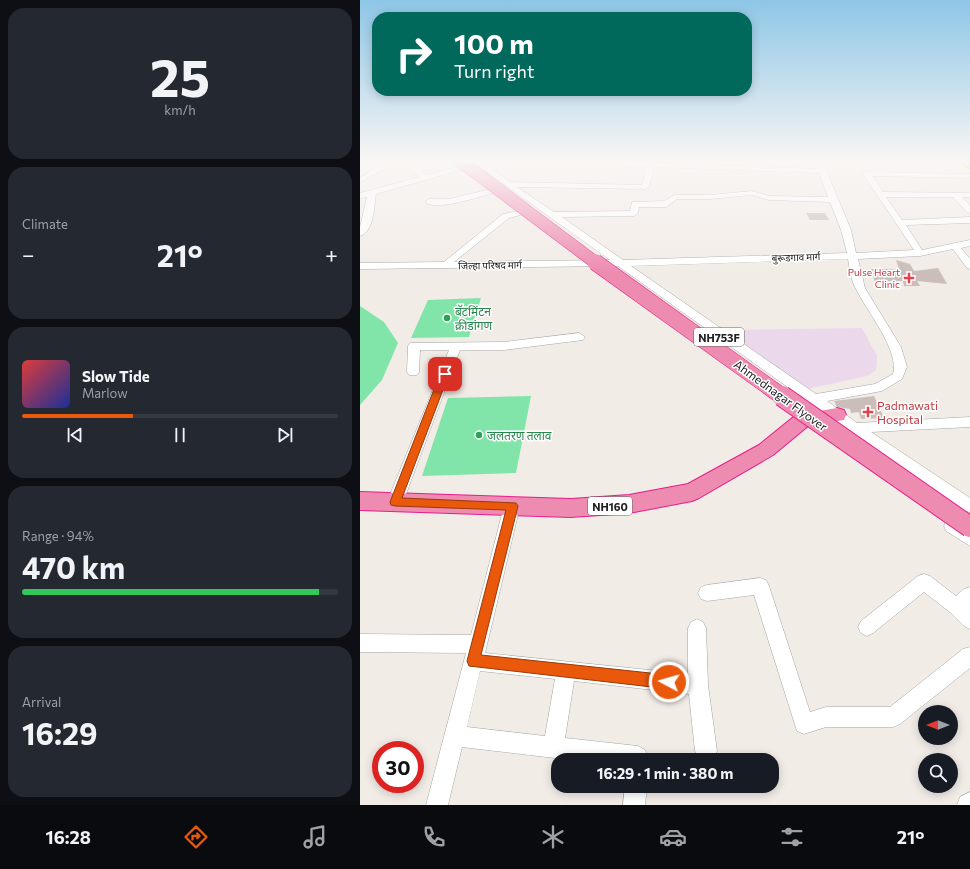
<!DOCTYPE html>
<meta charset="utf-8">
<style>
body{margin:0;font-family:Commissioner,"Noto Sans Devanagari",sans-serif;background:#242831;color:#f1f3f6;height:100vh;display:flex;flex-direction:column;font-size:15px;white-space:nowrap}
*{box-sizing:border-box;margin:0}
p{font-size:13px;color:#9ea1a6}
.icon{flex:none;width:22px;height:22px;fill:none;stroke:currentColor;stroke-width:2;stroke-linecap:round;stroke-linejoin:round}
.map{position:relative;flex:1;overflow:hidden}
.sheet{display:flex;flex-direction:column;gap:8px;padding:8px;background:#0d0f14;width:360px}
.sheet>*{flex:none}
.hud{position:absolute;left:12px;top:12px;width:380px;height:84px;border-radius:16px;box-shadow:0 2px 10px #0003;background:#00695c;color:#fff;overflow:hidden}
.needle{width:26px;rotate:270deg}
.buttons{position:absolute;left:558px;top:705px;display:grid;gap:8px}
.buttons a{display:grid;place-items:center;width:40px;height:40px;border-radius:50%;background:#171b24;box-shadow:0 2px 10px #0003;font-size:20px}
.speed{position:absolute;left:12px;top:741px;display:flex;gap:8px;font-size:20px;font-weight:700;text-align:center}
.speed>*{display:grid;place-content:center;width:52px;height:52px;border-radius:50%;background:#171b24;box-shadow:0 2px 10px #0003;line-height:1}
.speed .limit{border:6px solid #d22;background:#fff;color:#111}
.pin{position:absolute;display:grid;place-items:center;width:34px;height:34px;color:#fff;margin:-17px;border-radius:8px;box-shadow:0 2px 6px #0006}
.me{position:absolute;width:44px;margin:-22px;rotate:276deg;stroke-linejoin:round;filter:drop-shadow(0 0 3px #0008)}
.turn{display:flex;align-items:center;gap:14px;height:84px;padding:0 16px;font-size:18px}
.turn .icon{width:52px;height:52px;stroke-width:2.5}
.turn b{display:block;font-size:28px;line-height:34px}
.big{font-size:30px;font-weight:700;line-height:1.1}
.sheet .widget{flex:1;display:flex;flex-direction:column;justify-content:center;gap:6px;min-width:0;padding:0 14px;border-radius:16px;background:#242831}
.sheet .dial{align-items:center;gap:0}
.dial b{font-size:52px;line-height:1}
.song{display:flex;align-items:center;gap:12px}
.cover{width:48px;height:48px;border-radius:6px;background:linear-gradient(135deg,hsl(0 70% 55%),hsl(230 70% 35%))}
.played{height:4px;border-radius:2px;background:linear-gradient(90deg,#ea580c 35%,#363941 35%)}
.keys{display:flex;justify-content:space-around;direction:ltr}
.heat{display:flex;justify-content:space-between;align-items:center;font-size:22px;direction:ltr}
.charge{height:6px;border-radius:3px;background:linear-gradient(90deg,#34c759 94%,#363941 0)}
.trip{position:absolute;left:191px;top:753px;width:228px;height:40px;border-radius:16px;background:#171b24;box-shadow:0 2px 10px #0003;font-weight:700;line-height:40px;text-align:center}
.tab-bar{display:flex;height:64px;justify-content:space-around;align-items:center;background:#090b0e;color:#9ea1a6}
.tab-bar .icon{width:28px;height:28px}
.tab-bar .selected{color:#ea580c}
.tab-bar b{font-size:18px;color:#f1f3f6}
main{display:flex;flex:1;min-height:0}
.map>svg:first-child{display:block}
.industrial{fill:#ebd9eb}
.pitch{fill:#81e5aa}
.building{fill:#cabdba}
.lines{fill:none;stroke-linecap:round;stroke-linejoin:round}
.minor-casing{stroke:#a5a5a5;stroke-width:1}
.major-casing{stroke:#9e4a00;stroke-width:2}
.highway-casing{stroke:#e71d8b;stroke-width:2}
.minor{fill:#fff;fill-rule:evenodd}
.major{fill:#ffc29f;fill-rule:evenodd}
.highway{fill:#ed8bb1;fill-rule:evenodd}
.highway-bridge-far2-casing{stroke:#e71d8b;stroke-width:13;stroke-linecap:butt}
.highway-bridge-far1-casing{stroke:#e71d8b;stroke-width:17;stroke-linecap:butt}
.highway-bridge-casing{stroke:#e71d8b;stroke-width:22;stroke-linecap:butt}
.highway-bridge-far2{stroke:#ed8bb1;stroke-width:12}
.highway-bridge-far1{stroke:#ed8bb1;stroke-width:16}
.highway-bridge{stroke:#ed8bb1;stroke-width:20}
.route{fill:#ea580c;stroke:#983908}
.health-dot{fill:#e0444e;stroke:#fff;stroke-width:1.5}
.leisure-dot{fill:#2e9e5b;stroke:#fff;stroke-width:1.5}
.labels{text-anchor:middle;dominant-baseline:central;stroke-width:3;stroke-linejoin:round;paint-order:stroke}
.far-street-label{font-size:10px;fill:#212121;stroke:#fff}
.far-health-label{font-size:10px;fill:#be3a42;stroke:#fff;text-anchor:end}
.shield{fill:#fff;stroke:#646464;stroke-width:1}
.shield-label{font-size:11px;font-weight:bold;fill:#212121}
.leisure-label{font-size:12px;fill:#27864d;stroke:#fff;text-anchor:start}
.street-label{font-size:12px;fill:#212121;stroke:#fff}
.health-label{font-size:12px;fill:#be3a42;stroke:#fff;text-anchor:start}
</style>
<main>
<section class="sheet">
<div class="widget dial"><b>25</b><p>km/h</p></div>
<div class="widget"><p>Climate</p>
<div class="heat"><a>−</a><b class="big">21°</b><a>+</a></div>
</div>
<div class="widget">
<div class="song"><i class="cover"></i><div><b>Slow Tide</b><p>Marlow</p></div></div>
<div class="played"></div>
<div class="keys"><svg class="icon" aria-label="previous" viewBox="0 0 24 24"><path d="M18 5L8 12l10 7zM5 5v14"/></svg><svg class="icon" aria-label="pause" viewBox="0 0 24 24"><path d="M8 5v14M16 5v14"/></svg><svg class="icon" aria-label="next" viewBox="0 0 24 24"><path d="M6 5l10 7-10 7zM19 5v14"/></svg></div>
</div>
<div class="widget"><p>Range · 94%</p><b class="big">470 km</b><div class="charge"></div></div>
<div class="widget"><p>Arrival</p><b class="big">16:29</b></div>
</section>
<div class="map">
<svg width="610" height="805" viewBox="0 0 610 805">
<rect width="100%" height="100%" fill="#f2ece7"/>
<!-- industrial -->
<path class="industrial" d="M502,328L517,356L516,370L507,376L443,390L363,330Z"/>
<!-- pitch -->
<path class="pitch" d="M121,298L109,337L51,338L68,300Z
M0,306L24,322L38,343L22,380L0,405Z
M171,396L156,473L62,476L88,398Z"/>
<!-- building -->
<path class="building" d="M446,213H465L469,220H450Z
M536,260L550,264L554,271L578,268L587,284L557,281L560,286H544L543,281L515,282L511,269H539Z
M514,396L524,418L501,419L499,412L491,413L490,409L477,407L474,401Z"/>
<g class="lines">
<defs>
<path id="minor" d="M28,160H38L0,183V178Z
M64,160H73L60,169L67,175L96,167L86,160H95L112,172L108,174L101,170L16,194C14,206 14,232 0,236V227L7,197L0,198V193L60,177L51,169Z
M110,160H119L150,182L282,185L286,167L265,166H262V162L288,163V160H296L295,163L457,169L454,160H462L491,230L496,253L554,250L503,174L504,172L610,174V178L513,176L523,192L610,193V197H602L610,205V213L607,212L593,197H526L542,220L610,217V223L546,225L562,250L610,240V246L601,248L610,259V269L607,268L593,249L560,256L498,259L505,288L541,347L547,367L542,379L522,391L467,401L497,423L610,417V427L511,432L610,498V512L605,511L492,433L487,432L485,428L258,266L0,269V263L84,262L143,214L164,210V214L149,218L94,262L250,260ZM294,167L459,173L468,197L409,196L392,191L350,195H315L304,201L272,202L270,211L194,212L157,187L285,189L289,187ZM392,195L409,200L470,202L481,230L487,253L263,260L202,217L274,216L278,213L279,207H306L317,199H350ZM488,259C490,269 491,281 496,289C506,310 540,351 533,374L515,384L456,394L271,266Z
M131,189H134V193C120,196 76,212 65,202L69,199H89Z
M219,333L225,337L223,340L144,350H100L43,502L40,506L35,508L30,506L27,502L89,350H60L59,372L57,375H49L47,372L48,346L50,343L144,342Z
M152,500L157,501L160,506L125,653L328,674V628L331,622L337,619L343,622L346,628L348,685L357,751L353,758L350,760L339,758L335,751L329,694L214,681L205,738L278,746L285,750L289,760H212L102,747L88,805H66L106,653L0,652V634L111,635L144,506L147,501ZM120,671L195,679L185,736L107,727Z
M592,519L610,530V546L586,531L584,526L586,521Z
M564,574L570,576L596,596L604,589L610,587V629L604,626L591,613L564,592L513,633L507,636L501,633L498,627L501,621L558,576Z
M400,578L406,580L409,586L450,712L466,707H530L603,649L610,647V668L540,724L533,727H466L444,734L437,731L394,595L347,601L341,599L338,593L341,587L347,585Z
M265,786H287L285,805H263Z
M610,792V805H597L600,797Z"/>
<path id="major" d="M601,160H610V168L607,167Z"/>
<path id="highway" d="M477,408L484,410L486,415L484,420L448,426L413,455L339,498L332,501L269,513L211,517L0,510V492L211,499L269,495L328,484L399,445L436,415Z"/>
</defs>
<!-- minor casing -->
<use href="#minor" class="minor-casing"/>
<!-- major casing -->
<use href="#major" class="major-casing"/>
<!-- highway casing -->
<use href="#highway" class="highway-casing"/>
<!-- minor -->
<use href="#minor" class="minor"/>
<!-- major -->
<use href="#major" class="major"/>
<!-- highway -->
<use href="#highway" class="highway"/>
<defs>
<path id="highway-bridge-far2" d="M99,160L236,263"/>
<path id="highway-bridge-far1" d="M235,262L423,397"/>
<path id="highway-bridge" d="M422,396L610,527"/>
</defs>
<!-- highway-bridge-far2 casing -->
<use href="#highway-bridge-far2" class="highway-bridge-far2-casing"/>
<!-- highway-bridge-far1 casing -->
<use href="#highway-bridge-far1" class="highway-bridge-far1-casing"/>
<!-- highway-bridge casing -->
<use href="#highway-bridge" class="highway-bridge-casing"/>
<!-- highway-bridge-far2 -->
<use href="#highway-bridge-far2" class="highway-bridge-far2"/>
<!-- highway-bridge-far1 -->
<use href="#highway-bridge-far1" class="highway-bridge-far1"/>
<!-- highway-bridge -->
<use href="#highway-bridge" class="highway-bridge"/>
</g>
<!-- sky -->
<linearGradient id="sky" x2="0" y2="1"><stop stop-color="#8dc6e6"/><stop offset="0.59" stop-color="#f9f6f4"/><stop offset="1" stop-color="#f9f6f4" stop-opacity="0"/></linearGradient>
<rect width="610" height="273" fill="url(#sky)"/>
<!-- route -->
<path class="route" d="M85,371L89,374L42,498L156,503L158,506L121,655L309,675L314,677L315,682L314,687L309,689L109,666L107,661L146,510L35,506L31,505L30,502L80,374Z"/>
<!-- markers -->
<g class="health-dot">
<path d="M547 272h4v4h4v4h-4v4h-4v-4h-4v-4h4z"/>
<path d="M506 406h4v4h4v4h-4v4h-4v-4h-4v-4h4z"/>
</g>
<g class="leisure-dot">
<circle cx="87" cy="318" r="4"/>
<circle cx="119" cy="435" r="4"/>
</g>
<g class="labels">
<!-- far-street labels -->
<g class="far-street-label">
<text transform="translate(436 257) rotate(-2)">बुरूडगाव मार्ग</text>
<text transform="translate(130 265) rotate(-1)">जिल्हा परिषद मार्ग</text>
</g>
<!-- far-health labels -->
<g class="far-health-label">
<text x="540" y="272">Pulse Heart<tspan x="540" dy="12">Clinic</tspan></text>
</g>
<!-- shield labels -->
<g class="shield">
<rect x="334" y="328" width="50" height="18" rx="3"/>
<rect x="228" y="497" width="44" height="18" rx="3"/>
</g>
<g class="shield-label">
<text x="359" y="337">NH753F</text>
<text x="250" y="506">NH160</text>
</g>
<!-- leisure labels -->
<g class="leisure-label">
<text x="95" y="311">बॅटमिंटन<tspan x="95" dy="14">क्रीडांगण</tspan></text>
<text x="127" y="435">जलतरण तलाव</text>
</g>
<!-- street labels -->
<g class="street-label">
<text transform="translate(421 395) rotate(36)">Ahmednagar Flyover</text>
</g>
<!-- health labels -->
<g class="health-label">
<text x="517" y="405">Padmawati<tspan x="517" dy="14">Hospital</tspan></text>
</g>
</g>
</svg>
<div class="buttons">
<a><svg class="needle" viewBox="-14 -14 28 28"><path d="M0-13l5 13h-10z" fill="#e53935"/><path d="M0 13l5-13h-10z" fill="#9ea1a6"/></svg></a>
<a><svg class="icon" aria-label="search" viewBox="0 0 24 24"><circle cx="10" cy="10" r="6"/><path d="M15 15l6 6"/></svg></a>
</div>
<div class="speed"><div class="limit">30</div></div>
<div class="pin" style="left:85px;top:374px;background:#d93025"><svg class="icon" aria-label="arrive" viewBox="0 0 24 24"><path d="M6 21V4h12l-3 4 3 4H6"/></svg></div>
<svg class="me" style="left:309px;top:682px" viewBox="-20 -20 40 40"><circle r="17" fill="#ea580c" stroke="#fff" stroke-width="3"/><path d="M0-11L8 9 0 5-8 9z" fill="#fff"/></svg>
<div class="trip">16:29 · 1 min · 380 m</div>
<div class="hud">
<div class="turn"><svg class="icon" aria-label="right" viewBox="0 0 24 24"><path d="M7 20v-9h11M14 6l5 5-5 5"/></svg><div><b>100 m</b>Turn right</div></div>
</div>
</div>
</main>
<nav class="tab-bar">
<b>16:28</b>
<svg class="icon selected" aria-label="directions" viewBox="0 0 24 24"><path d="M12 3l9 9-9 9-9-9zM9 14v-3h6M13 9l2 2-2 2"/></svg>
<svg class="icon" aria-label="music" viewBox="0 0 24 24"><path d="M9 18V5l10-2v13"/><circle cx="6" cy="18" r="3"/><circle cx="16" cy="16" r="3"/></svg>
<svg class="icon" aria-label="phone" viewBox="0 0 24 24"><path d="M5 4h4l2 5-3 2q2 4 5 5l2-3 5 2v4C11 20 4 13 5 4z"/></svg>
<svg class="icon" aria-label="climate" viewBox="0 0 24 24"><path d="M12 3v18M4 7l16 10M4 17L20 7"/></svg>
<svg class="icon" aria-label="car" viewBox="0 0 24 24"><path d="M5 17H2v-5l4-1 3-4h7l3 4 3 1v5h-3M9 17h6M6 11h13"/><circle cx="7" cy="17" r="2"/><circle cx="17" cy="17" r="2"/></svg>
<svg class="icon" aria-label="filters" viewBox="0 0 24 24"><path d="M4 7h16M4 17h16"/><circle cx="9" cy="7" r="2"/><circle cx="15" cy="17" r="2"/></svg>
<b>21°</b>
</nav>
